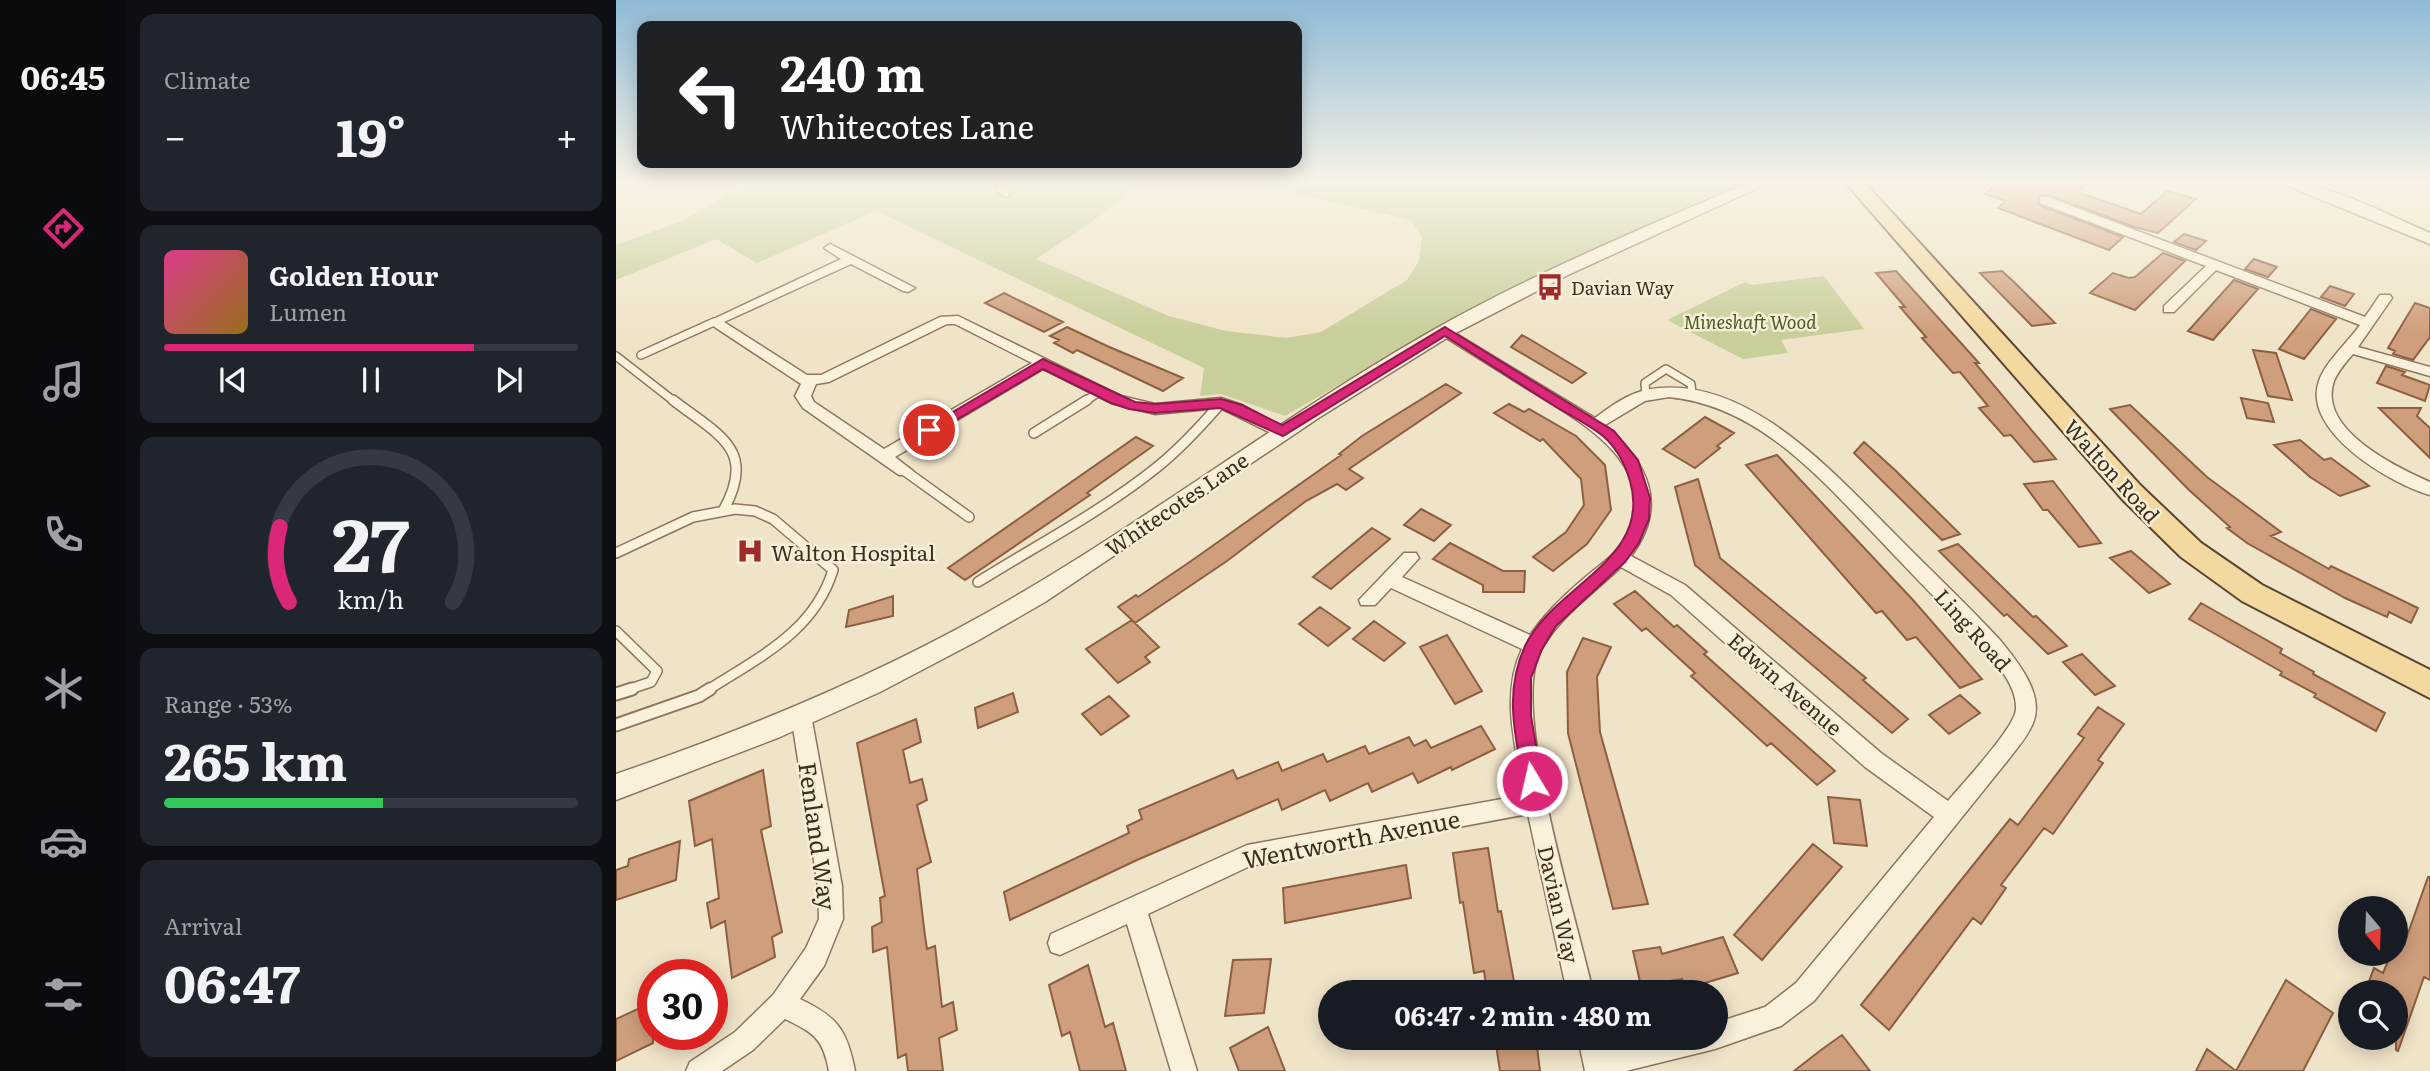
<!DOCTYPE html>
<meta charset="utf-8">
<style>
body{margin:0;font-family:Literata,serif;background:#20242c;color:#f1f3f6;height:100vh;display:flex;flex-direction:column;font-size:26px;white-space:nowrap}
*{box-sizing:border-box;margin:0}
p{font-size:23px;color:#9ea1a6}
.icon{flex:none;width:38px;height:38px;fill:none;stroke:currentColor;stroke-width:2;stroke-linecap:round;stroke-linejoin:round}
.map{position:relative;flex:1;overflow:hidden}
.details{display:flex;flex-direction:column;gap:14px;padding:14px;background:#0d0f14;width:490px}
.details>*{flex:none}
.top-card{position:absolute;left:21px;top:21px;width:665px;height:147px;border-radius:14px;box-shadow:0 4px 18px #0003;background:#202124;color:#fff;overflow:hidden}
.needle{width:46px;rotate:161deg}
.controls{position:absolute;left:1722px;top:896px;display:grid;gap:14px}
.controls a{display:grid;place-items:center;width:70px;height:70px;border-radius:50%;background:#171b24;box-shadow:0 4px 18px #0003;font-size:35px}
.speed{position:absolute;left:21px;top:959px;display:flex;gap:14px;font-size:35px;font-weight:700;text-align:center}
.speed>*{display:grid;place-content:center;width:91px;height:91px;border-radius:50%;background:#171b24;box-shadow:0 4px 18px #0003;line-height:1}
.speed .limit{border:10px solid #d22;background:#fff;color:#111}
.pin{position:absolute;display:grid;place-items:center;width:60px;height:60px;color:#fff;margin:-30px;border:4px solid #fff;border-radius:50%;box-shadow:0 2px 7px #0007}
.me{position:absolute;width:77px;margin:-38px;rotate:351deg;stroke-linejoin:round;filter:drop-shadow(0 0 5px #0008)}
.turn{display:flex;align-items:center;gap:24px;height:147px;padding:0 28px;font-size:32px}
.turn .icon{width:91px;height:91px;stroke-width:2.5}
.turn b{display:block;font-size:49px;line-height:60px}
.big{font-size:52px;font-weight:700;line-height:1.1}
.details .tile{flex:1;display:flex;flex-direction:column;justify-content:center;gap:10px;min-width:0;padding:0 24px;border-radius:14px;background:#20242c}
.details .dial{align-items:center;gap:0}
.dial svg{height:182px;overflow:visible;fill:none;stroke:#363941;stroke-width:7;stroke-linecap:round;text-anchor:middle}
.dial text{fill:#f1f3f6;stroke:none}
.song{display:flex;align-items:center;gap:21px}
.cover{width:84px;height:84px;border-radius:10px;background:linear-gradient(135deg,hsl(330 70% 55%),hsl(40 70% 35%))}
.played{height:7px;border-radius:4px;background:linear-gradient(90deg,#db2777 75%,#363941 75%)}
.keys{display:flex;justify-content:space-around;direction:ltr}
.heat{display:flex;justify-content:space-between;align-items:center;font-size:38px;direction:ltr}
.charge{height:10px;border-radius:5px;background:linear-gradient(90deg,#34c759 53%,#363941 0)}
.trip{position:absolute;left:702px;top:980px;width:410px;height:70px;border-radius:35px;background:#171b24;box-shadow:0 4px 18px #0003;font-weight:700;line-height:70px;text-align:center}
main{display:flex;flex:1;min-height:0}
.tab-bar{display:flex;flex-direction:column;width:126px;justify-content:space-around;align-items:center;background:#090b0e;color:#9ea1a6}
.tab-bar .icon{width:49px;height:49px}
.tab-bar .current{color:#db2777}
.tab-bar b{font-size:32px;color:#f1f3f6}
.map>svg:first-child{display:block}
.green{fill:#c9cf9b}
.building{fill:#cf9f7d;stroke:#8d5f41;stroke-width:2}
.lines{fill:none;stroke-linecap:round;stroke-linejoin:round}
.service-far2-casing{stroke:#8d765c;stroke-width:10}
.service-far1-casing{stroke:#8d765c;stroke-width:12}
.service-casing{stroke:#8d765c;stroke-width:15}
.minor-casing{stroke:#8d765c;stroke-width:3}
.tertiary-casing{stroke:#8d765c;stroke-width:3}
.primary-casing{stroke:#5b4430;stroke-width:4}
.service-far2{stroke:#faf1dc;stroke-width:7}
.service-far1{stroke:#faf1dc;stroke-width:9}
.service{stroke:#faf1dc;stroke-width:11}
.minor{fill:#faf1dc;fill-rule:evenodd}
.tertiary{fill:#faf1dc;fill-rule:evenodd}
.primary{fill:#f3d9a0;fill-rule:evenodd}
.route{fill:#db2777;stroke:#8e194d;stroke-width:2}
.labels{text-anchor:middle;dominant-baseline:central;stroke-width:5;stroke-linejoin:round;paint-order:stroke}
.far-poi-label{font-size:18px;fill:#3d2e20;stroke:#f7eed8;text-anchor:start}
.far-park-label{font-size:18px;font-style:italic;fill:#4d5a26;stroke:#f7eed8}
.street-label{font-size:21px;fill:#3d2e20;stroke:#f7eed8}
.poi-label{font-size:21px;fill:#3d2e20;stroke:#f7eed8;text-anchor:start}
.near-street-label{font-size:24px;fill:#3d2e20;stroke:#f7eed8}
</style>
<main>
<nav class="tab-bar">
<b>06:45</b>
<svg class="icon current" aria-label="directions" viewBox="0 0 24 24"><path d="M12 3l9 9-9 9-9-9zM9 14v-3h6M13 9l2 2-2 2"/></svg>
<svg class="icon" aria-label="music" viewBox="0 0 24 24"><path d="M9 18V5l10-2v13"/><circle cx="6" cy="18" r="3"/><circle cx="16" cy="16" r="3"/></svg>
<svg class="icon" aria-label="phone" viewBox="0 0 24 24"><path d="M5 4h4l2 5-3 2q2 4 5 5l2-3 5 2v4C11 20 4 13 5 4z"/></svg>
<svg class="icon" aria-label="climate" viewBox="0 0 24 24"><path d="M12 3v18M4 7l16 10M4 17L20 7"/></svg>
<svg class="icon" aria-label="car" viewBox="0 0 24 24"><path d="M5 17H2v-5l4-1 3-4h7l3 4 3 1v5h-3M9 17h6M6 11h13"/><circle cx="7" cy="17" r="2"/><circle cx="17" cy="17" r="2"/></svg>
<svg class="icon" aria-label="filters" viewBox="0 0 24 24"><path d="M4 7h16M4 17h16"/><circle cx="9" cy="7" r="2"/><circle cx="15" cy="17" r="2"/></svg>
</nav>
<section class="details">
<div class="tile"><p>Climate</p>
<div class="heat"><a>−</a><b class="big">19°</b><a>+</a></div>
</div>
<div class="tile">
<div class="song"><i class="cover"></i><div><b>Golden Hour</b><p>Lumen</p></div></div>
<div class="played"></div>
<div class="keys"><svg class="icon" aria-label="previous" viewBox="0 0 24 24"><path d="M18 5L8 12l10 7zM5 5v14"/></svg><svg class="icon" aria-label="pause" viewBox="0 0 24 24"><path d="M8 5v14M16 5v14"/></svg><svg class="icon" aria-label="next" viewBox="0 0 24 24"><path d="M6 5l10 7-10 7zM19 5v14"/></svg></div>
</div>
<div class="tile dial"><svg viewBox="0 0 100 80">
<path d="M14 69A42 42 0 1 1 86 69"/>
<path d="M14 69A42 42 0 0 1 10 36" stroke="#db2777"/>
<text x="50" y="56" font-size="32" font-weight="700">27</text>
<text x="50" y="72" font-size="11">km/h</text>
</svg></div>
<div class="tile"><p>Range · 53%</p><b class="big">265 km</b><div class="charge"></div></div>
<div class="tile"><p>Arrival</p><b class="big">06:47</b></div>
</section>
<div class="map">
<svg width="1814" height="1071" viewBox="0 0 1814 1071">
<rect width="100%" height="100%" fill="#f0e4c8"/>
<!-- green -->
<path class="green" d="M136,182H527L470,226L420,259L553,316L610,331L670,338L705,332L791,280L803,261L806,237L795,220L629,182H1136L953,260L868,301L669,416L605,394L584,396L588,368L260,211L141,263L100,239L0,280V245L66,221Z
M1208,276L1248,329L1165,340L1172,353L1127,359L1051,320L1129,282L1135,285Z"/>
<!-- building -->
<path class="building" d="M1384,182H1474L1461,192L1525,214L1551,191L1580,199L1542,233L1518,227L1433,195H1422L1423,205L1507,237L1493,250L1382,208L1390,201L1369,194Z
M1568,234L1590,241L1580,250L1558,242Z
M1547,253L1569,261L1519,310L1474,293L1497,273L1513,278L1519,277Z
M1638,259L1661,267L1652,277L1629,269Z
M1280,271L1363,363H1359L1440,459L1418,462L1395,435L1388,436L1363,408L1372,406L1344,372L1337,373L1306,338L1310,337L1284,307H1289L1260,273Z
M1386,271L1398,282L1439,323L1416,326L1364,273Z
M1618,280L1642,289L1597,340L1572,331Z
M1714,286L1738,294L1729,306L1705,297Z
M388,293L404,301L447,322L428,332L369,303Z
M1799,303L1814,308V337L1797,360L1777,354L1779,351L1772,348Z
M1695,309L1720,319L1688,359L1663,349Z
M451,327L491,346L567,378L547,391L461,350L457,353L438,343L443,340L434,336Z
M906,335L915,340L970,373L956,383L895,347Z
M1637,350L1660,353L1676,400L1652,396Z
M1770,366L1789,372L1786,375L1814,385L1809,401L1761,383Z
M830,384L845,393L733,469L747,478L730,490L721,484L690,501L611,561L519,623L502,607L520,595L522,597L578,559L725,455L723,454L746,436Z
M1625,398L1652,403L1658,422L1631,418Z
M893,404L908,412L913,409L960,436L989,465L995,510L971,544L937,571L917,557L950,532L968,505L965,479L927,439L924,441L878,413Z
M1514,405L1591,477L1665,532L1655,536L1713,569L1715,566L1802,608L1795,623L1773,612L1771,617L1729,598L1631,543L1611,528L1614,527L1573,490L1494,409Z
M1763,408H1805L1801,416L1814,428V458Z
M1089,417L1118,433L1101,446L1104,448L1079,468L1047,449Z
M520,437L537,446L471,493L474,495L349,580L332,568Z
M1684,440L1708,460L1715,458L1753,486L1724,496L1694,477L1658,445Z
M1248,442L1279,470L1344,534L1326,540L1238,453Z
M1161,455L1297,600L1366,679L1344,688L1300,637L1291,640L1266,611L1260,613L1130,465Z
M1082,479L1104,558L1250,678L1247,680L1292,719L1276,733L1079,565L1059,487Z
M1437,481L1447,494L1485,543L1463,547L1432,510H1427L1408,484Z
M805,509L835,525L818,541L788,525Z
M756,528L774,539L715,589L697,577Z
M834,543L887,571H909L908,592H867V585L817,559Z
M1342,544L1417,617L1420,616L1451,646L1432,654L1391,614L1388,616L1323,551Z
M1515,551L1534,567L1554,584L1533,593L1494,558Z
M1019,591L1058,627L1061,625L1091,652L1088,654L1219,771L1201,785L1155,743L1151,746L1075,676L1079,673L1030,628L1026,631L998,604Z
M277,596V616L230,627L233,610Z
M1585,603L1666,649L1664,653L1698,672L1697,674L1769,713L1760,731L1698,697L1700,694L1664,675L1666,672L1573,619Z
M704,607L734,628L712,646L683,624Z
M516,620L543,647L529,657L534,662L502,683L470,649Z
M758,621L789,643L768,661L737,639Z
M831,635L866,691L839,704L804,647Z
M967,638L995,647L981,677L984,732L1032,904L997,909L966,788L952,733L951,672Z
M1466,654L1486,674L1499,686L1479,695L1447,662Z
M397,693L402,712L362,728L359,708Z
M1344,695L1364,713L1333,734L1313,715Z
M493,696L513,716L485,735L466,714Z
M1482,707L1508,724L1482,760L1487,763L1437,834L1428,828L1385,885L1390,888L1365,924L1357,918L1273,1030L1245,1005L1394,819L1402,825L1468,738L1462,734Z
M300,719L305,742L287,750L294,783L306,779L311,800L301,805L315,862L301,869L309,936L311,949L319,946L326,1007L337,1002L341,1030L323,1038L327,1071H292L290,1054L282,1058L271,947L257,952L256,927L266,922L264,898L269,896L241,743Z
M865,726L879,749L836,770L835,767L802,783L797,773L756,792L752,783L714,801L709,790L666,810L662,799L521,860L394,920L388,892L513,833L511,826L526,819L523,810L617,770L621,779L662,762L666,771L707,754L711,762L749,746L753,754L793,737L798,746L810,740L815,748Z
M147,770L155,826L145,830L166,932L156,937L159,957L116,978L109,921L95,928L91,903L103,898L96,839L79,846L73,801Z
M1212,797L1244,800L1251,846L1218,843Z
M64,841L60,880L0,900V870L12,866L13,859Z
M1197,844L1226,867L1146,960L1118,935Z
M872,848L882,912L885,911L900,992H871L868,971L858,973L847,902L844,903L837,853Z
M790,865L795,898L669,923L667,888Z
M1812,877H1814V980L1808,977L1782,1051L1780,1050V992H1749L1758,968L1767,973L1775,954H1780V929L1791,936Z
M1107,937L1122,973L1069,989L1066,979L1025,986L1017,951L1044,947L1046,954Z
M655,959L648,1013L609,1016L617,960Z
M472,965L489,1027L497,1023L510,1071H464L454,1032L446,1036L433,985Z
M1670,980L1717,1013L1687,1071H1580L1591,1049L1620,1071Z
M37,1002V1043L0,1061V1019Z
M652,1027L669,1071H623L614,1048Z
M1226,1035L1254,1071H1178L1205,1050Z
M879,1038H920L924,1071H884Z"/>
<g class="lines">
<defs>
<path id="service-far2" d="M390,193L384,189L394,182
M25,355L98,322
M0,356L59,402
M1030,396L1029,383L1050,369L1075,384L1076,394
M468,402L483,392"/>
<path id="service-far1" d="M57,400C102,435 142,449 107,511
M418,433L471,400
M289,471L353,517
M0,553L77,517L119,509L139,511L157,519L217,570C198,632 143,657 92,690
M362,582C421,545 485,512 540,468C564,449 585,426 605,403
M0,631L41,671L35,682L11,690"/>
<path id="service" d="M0,694L16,689
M0,725L83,696L94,689"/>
<path id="minor" d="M1424,197H1432L1749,317L1764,295H1774L1776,298L1742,347L1814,367V376L1737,354C1730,362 1722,371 1718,381C1701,429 1780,467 1814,482V495C1775,484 1685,431 1703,381C1710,361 1732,342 1744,325L1600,270L1558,312H1548V306L1590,266L1424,203Z
M214,244L299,288L292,292L287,291L235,264L108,322L191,375H205L324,317L342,316L505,396L539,404L605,398L626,405L675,432L673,436H661L604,408L539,414L495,403L427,369L279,457L297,471L295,475H283L187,408L179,396L185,384L91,322L225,259L208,248ZM331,324H339L416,363L268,449L198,402L195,396L200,384L213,382Z
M829,327L979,418C994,407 1011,394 1030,390C1127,371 1214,469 1275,530C1311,567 1349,602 1384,640C1401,661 1429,694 1417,723C1412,736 1401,748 1392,760L1198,1001L1165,1026L1099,1049L1010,1071H969L962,1038H988L991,1049L1039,1038H1099V1023L1149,1007L1180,983L1318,817L1249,767L1055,595L1005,567C977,594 942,617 924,652C894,709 962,922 977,992H951L912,814L634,866L532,914L581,1071H555L511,924L444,955L435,952L432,943L435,934L631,845L908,795C900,748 884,695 906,649L775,588L759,605H745L743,600L788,553H800L803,558L786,577L914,635C928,615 946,597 965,581C979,568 998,557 1008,540C1050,468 966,422 915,391C885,372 854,353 824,334V328ZM1053,397C1142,406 1202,476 1260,536C1294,572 1329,608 1363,643C1378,661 1401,684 1400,709C1399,728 1346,784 1332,801L1265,753L1069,585L1015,556C1053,505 1032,463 989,425L1029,401Z
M185,706L192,709L195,715L226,886L227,919L208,966L184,999C222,1017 231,1030 239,1071H213C207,1038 198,1033 169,1019L137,1050L106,1071H70L74,1062L119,1032L157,995L190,948L203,919L202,886L175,715L178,709Z"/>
<path id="tertiary" d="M1135,182H1155L952,275L834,336L704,417L429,602L361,641L264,692L164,737L0,800V774C138,727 274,670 400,596C543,512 675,411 819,329C921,272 1028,227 1135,182Z
M1662,182C1713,182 1767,213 1814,233V244Z"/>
<path id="primary" d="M1229,182H1248L1525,486L1585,543L1646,585L1814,670V698L1626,601L1565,557L1507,500Z"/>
</defs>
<!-- service-far2 casing -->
<use href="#service-far2" class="service-far2-casing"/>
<!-- service-far1 casing -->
<use href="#service-far1" class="service-far1-casing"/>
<!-- service casing -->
<use href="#service" class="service-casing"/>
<!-- minor casing -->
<use href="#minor" class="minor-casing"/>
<!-- tertiary casing -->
<use href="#tertiary" class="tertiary-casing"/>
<!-- primary casing -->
<use href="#primary" class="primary-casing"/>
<!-- service-far2 -->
<use href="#service-far2" class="service-far2"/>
<!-- service-far1 -->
<use href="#service-far1" class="service-far1"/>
<!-- service -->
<use href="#service" class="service"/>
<!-- minor -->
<use href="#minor" class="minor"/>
<!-- tertiary -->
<use href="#tertiary" class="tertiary"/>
<!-- primary -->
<use href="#primary" class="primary"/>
</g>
<!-- sky -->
<linearGradient id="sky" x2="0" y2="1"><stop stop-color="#8fbad6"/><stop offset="0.55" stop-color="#f8f3e6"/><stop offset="1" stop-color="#f8f3e6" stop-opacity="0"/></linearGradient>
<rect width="1814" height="332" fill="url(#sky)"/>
<!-- route -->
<path class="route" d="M829,327L998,431L1022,460L1034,498L1033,519L1023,543L1009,562L940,626L926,649L915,678V716L926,781L923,787L916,790L910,787L907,781C899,733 888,692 909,646C938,585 1037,560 1014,481C1009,464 1001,448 987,436C972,424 953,415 937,405C901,382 865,359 829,336L667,436L604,408L539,413L513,409L495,403L427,369L318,433H308L306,430L427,359L519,402L539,404L605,399L626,405L666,425Z"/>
<!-- icons -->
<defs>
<symbol id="bus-bare" viewBox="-9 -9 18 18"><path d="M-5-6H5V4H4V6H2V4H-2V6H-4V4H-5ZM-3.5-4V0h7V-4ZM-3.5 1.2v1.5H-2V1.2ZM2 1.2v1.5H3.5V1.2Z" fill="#9e2a2b" stroke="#f7eed8" stroke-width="2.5" paint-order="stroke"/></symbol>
<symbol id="hospital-bare" viewBox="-9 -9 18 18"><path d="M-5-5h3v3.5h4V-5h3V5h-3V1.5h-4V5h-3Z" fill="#9e2a2b" stroke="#f7eed8" stroke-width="2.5" paint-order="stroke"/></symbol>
</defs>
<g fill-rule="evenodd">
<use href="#bus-bare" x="915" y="268" width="38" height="38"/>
<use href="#hospital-bare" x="115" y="532" width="38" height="38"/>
</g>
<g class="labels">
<!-- far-poi labels -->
<g class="far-poi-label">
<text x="955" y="287">Davian Way</text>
</g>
<!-- far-park labels -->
<g class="far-park-label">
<text x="1134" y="321">Mineshaft Wood</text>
</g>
<!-- street labels -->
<g class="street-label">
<text transform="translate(1497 470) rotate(48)">Walton Road</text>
<text transform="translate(560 503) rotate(-34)">Whitecotes Lane</text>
<text transform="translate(1358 629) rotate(48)">Ling Road</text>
<text transform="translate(1170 683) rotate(41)">Edwin Avenue</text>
<text transform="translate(944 904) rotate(77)">Davian Way</text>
</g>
<!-- poi labels -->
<g class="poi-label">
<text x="155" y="551">Walton Hospital</text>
</g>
<!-- near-street labels -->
<g class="near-street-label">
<text transform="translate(203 836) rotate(82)">Fenland Way</text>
<text transform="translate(735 838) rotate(-11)">Wentworth Avenue</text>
</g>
</g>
</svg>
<div class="controls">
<a><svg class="needle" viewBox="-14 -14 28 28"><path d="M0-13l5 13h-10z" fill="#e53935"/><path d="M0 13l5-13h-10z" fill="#9ea1a6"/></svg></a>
<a><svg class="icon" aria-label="search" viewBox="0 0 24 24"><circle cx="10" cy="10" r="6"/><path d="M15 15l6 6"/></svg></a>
</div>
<div class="speed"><div class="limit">30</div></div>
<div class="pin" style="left:313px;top:430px;background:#d93025"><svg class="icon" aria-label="arrive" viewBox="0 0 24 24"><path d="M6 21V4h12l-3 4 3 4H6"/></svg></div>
<svg class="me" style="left:916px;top:781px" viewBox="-20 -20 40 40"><circle r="17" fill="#db2777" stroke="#fff" stroke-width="3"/><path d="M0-11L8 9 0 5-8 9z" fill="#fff"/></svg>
<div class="trip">06:47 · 2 min · 480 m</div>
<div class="top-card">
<div class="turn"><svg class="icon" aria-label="left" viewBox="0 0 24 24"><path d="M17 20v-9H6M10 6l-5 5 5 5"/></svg><div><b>240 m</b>Whitecotes Lane</div></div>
</div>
</div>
</main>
